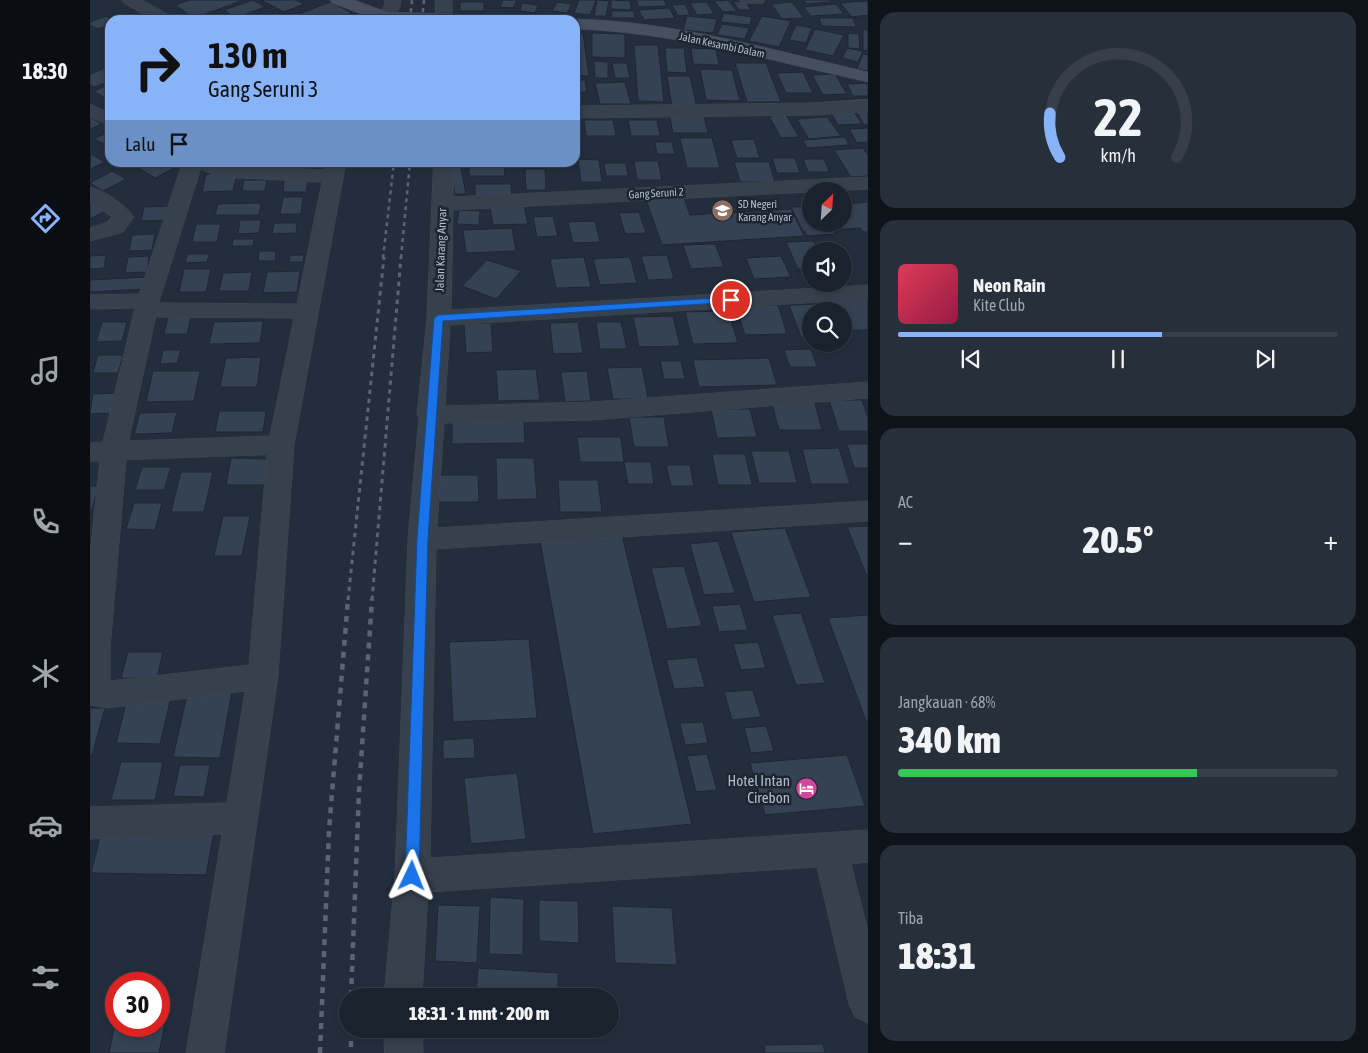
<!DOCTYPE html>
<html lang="id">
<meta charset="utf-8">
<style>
body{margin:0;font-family:"Asap Condensed",sans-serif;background:#272f3a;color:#f1f3f6;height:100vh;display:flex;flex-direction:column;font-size:19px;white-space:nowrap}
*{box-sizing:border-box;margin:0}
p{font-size:16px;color:#9fa4aa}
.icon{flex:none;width:28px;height:28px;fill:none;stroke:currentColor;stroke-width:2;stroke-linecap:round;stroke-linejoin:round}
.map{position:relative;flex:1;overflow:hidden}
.details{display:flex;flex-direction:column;gap:12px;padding:12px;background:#0e1319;width:500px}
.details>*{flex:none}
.banner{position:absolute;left:15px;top:15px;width:475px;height:152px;border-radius:15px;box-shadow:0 2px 8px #0003,0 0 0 1px #383f4a;background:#88b3f8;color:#111;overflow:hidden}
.needle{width:32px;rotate:25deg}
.controls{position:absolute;left:712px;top:182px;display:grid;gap:10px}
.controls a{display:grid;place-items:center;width:50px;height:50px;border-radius:50%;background:#1a222e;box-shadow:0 2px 8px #0003,0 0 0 1px #383f4a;font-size:25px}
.speed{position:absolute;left:15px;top:972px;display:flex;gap:10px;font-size:25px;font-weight:700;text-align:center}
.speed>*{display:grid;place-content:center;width:65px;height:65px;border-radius:50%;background:#1a222e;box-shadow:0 2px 8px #0003,0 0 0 1px #383f4a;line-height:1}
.speed .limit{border:8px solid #d22;background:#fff;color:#111}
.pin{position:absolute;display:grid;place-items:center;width:42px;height:42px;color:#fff;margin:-21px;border:2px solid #fff;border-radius:50%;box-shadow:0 1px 5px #0007}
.me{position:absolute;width:55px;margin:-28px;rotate:2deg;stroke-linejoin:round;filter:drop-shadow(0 0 4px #0008)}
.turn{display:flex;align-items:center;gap:18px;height:105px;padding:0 20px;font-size:22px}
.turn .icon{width:65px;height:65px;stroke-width:2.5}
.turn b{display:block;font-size:35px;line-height:42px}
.then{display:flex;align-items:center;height:48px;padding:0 20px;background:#0003;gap:10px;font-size:19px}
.big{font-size:38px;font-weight:800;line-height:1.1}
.details .tile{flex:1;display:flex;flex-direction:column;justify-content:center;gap:8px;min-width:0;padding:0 18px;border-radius:15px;background:#272f3a}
.details .dial{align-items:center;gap:0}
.dial svg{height:130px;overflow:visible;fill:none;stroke:#383f4a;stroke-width:7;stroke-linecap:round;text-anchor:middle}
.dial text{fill:#f1f3f6;stroke:none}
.song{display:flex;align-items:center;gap:15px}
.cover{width:60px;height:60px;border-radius:8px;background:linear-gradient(135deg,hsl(350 70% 55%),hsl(340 70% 35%))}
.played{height:5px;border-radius:2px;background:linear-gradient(90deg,#88b3f8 60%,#383f4a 60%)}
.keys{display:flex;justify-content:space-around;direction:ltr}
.heat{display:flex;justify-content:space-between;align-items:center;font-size:28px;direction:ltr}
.charge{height:8px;border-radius:4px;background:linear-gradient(90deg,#34c759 68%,#383f4a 0)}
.trip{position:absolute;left:249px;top:988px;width:280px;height:50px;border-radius:25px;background:#1a222e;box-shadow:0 2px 8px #0003,0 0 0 1px #383f4a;font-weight:800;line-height:50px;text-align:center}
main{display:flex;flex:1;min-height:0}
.tabs{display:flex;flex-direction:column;width:90px;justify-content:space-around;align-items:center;background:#0a0e12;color:#9fa4aa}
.tabs .icon{width:35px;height:35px}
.tabs .selected{color:#88b3f8}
.tabs b{font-size:22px;color:#f1f3f6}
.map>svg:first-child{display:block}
.building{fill:#354253;stroke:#1e2734}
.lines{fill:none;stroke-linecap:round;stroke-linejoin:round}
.street-casing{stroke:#404956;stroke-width:1}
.secondary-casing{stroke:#404956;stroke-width:1}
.street{fill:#37404d;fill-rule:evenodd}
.secondary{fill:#454f60;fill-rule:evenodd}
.rail-far2{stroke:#596474;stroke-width:2.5;stroke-dasharray:4 4;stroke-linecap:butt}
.rail-far1{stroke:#596474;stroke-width:3;stroke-dasharray:4.5 4.5;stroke-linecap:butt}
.rail{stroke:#596474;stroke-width:4.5;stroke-dasharray:6 6;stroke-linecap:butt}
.route{fill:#1a73e8;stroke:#114b97}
.labels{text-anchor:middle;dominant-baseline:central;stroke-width:5;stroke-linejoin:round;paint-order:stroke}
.far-street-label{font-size:11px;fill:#b3bbc8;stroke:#1c2532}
.far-poi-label{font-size:11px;fill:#b3bbc8;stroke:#1c2532;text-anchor:start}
.street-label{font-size:12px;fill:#b3bbc8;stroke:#1c2532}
.near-poi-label{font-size:15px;fill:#b3bbc8;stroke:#1c2532;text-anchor:end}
</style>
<main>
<nav class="tabs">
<b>18:30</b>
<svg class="icon selected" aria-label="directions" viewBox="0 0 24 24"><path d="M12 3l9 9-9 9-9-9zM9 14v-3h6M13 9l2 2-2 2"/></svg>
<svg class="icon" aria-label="music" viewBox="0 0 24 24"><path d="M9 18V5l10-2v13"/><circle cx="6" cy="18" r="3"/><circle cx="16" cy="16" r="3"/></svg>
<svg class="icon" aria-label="phone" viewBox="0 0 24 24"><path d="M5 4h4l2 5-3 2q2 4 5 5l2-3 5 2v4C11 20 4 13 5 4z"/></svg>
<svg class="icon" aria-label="climate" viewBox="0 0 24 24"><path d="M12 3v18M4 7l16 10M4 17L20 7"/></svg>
<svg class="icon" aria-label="car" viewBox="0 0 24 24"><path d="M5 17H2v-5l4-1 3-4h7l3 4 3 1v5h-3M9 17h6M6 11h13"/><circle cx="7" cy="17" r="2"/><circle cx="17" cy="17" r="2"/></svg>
<svg class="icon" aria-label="filters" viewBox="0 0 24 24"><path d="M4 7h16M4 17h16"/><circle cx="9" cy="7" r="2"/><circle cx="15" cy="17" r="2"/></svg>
</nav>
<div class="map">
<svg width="778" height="1053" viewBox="0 0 778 1053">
<rect width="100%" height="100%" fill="#232e3d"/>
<!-- building -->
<path class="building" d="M100,0H154L104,18L85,5Z
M163,0L175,7L146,18L134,10Z
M171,0H206L214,4L194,12Z
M413,0H427L423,8L410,7Z
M489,0H506L500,15L484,13Z
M507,0L519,1L516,16H504Z
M521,0L540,1L541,10L521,9Z
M546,0H574L577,6L549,7Z
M638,0L647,11L633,12L624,1Z
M713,0H741L742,2L716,4Z
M655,1L661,10H649L643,2Z
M776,1L778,3V15L762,17L750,3Z
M240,2L262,13L244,20H211L204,16Z
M370,2H394V11H370Z
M467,2L482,4L477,13L462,11Z
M617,2L624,14L607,15L600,3Z
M702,2L714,18L692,19L681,4Z
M432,3L448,5L445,13L430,11Z
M595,4L600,15L588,16L582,5Z
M746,4L754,14L721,16L713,7Z
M579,8L585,18L554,20L549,10Z
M521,11H544L545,18H522Z
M127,13L139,20H109Z
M633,13L662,17L660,25L631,22Z
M16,16L24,20H20V25L8,29L0,25V22Z
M597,16L627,19L623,33L593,30Z
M672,16L701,21L689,47L659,41Z
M729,18H763L766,27L732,26Z
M632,24L659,28L655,39L627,35Z
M706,25L722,28L716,43L699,40Z
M725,29L754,35L743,56L715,50Z
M773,29L778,30V51L773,50Z
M485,33H493L499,76H485Z
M502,33L535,34V58L502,57Z
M758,33L769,34L770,49L758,48Z
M544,45H568L574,102L548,101Z
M575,48H594L597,73L577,72Z
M601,48L626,49L629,65L603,64Z
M757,48L773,51L768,62L752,58Z
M773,54L778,55V71L767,69Z
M504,61L518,62V78H505Z
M522,63H537L540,78H525Z
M645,63H676L691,102H657Z
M20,66V81L5,87L0,85V74Z
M610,69L642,70L650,101L616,100Z
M713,72L723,93H696L687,73Z
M745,74L757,94L733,95L722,75Z
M577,76H600L607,108L582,107Z
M485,80H495L497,92H485Z
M535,82L541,104H510L505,83Z
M778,83V96H763L757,84Z
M20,84V96L15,98L4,91Z
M778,98V103L735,105L732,101Z
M764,112L772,124L748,125L741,113Z
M767,112H778V125H774Z
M579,113H613L618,133H583Z
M696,115L709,137L691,138L679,116Z
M0,117L12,124L0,129Z
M737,117L751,136L719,139L707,119Z
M494,120H523L526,136H496Z
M538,120H567L570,136H541Z
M485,125H488L491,147H485Z
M778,128V142L767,143L759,129Z
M20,131V147L4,139Z
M755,137L759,145L717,148L713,140Z
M590,138H622L630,168H597Z
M664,139L670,158H647L641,140Z
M565,142H582L585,154H567Z
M773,148L778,155V176L761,177L744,150Z
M1,154L15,162L0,169Z
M682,158H705L710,173H687Z
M488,159L509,160L512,182H491Z
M713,159H734L739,172H718Z
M544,161H568L572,180H547Z
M52,162H96L65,178L45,166Z
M644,162H679L685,182H650Z
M379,163H414L415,176H379Z
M514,163H536L538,176H516Z
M370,164L376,194H365L360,165Z
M435,169H455L456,190H436Z
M22,171L36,179L13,191L0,183Z
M147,173L143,191L112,192L116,174Z
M154,180H177L175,191H152Z
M194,180H218L216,192H193Z
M385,184H421L422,197H385Z
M0,196L21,208L0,219Z
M193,197H213L211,214H190Z
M594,198L600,215L701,209L714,236L572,245L556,200Z
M778,202V232H773L770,228L743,230L745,234L717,236L715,231H713L701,207L721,206V224H754V204Z
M171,203L169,215H125L128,204Z
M82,206L80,220L51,221L54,207Z
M434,206L438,224L403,225L400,208Z
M369,210L390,211L389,225L367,224Z
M549,212L556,233L535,234L529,213Z
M463,216L468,236L447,237L443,217Z
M150,220H171L169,233L148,234Z
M505,221L510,242L483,243L478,222Z
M184,223H207L206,233L182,234Z
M106,224H131L127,242H102Z
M422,228L426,251L376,253L373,230Z
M65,234L62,250L39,251L42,235Z
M143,239H164L163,246H142Z
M724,241L729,251H721V269H708L696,242Z
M625,244L634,267L601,269L593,245Z
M169,251H186L185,261H168Z
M754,253L763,270L754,271Z
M97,254H119L117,262L95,263Z
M16,255L14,268L0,269V256Z
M200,255H214L213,262H199Z
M577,255L584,279L558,280L551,256Z
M59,256L57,272L35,273L38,257Z
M691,256L701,277L664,279L656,258Z
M494,257L501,287L466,288L460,259Z
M540,257L547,283L510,285L503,259Z
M397,260L431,271L406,299L372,286Z
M94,269H121L116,292H89Z
M210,271L207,292L173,293L177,272Z
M162,272L159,291H129L133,273Z
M57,277L55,289L0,292V280Z
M778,299V330H754V311H746L741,300Z
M733,304L736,311H721V336L711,337L699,305Z
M688,305L697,334L655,335L646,306Z
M638,311L648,343L603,344L595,312Z
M102,312L97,334H74L79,313Z
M583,316L590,346L549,347L543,317Z
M173,321L170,343L119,344L124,322Z
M12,322H37L32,341L6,342Z
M488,322L493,353L463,354L460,323Z
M506,322H531L537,349H510Z
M401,323L403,352L376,353L374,324Z
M721,349L727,367H700L694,350Z
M73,350H91L87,363L70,364Z
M8,355H33L28,373H3Z
M171,357L167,387H130L136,358Z
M679,358L687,385L609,387L603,360Z
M570,361H591L595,379H574Z
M552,367L558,399H523L517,368Z
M446,369L450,400L408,401L406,370Z
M63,371H110L104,401L56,402Z
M497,371L501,401L475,402L471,372Z
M30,393L25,413L0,414L3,394Z
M681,400H724L732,430H689Z
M739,400H772L778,418V431H749Z
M621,409H660L667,437L627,438Z
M129,411H176L173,432H125Z
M87,412L82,433L44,434L50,413Z
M539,417H574L579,447H544Z
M434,420L435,443L362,444V421Z
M487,437H531L534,462H490Z
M757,444H778V468H764Z
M749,448L760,484H721L712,449Z
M661,451H699L707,483H669Z
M622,454H655L662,485H628Z
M141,458L181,459L176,485H136Z
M406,458H444L447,499L407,500Z
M534,462H561L564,484H538Z
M576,465H600L604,486H581Z
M52,467H81L74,490H45Z
M91,472H123L114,512H81Z
M349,475H388L389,502H348Z
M468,480H508L512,512H470Z
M0,486H9L0,515Z
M44,503H72L65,530L36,529Z
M133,516H160L152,556H124Z
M778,526V579L757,527Z
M695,528L721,597L664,602L641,532Z
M532,535L602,824L503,834L450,541Z
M628,541L645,593L614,595L600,544Z
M594,566L612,626L577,629L561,568Z
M650,604L658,630L629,632L622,606Z
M711,613L735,683L706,685L682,615Z
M778,615V726L738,618Z
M439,639L447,718L363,722L359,642Z
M668,642L676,668L651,670L643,644Z
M38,652H73L67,678H31Z
M607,657L615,687L584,689L576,660Z
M663,690L671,717L642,720L634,692Z
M98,691H142L130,758L83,757Z
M38,696L81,697L70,744L26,743Z
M0,708H15L2,755H0Z
M613,722L618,743L595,745L590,723Z
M676,726L684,751L661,753L654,728Z
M384,738L385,758L353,759V740Z
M617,754L627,790L606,792L597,756Z
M757,755L775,806L675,815L660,763Z
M31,762H73L65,800H21Z
M90,765H120L114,797L83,796Z
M427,773L436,839L381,844L374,778Z
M12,830L124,832L116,875L1,873Z
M400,897L434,899L433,955L399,954Z
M449,900L488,901L489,943L449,941Z
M348,905L390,906L387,963L345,961Z
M522,906L582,908L587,965L525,963Z
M388,968L468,973V996H386Z
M69,1014H77L69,1053H19L26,1018V1026H69Z
M733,1044L735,1053H675L674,1045Z"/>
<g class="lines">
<defs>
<path id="street" d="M32,0H52L81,16L83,20H63L34,3Z
M295,0H311L310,7L301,20H284L294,6Z
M346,0H362V20H346Z
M650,0H675L673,3H652Z
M778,100V112L723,115L485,118V106L723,103Z
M0,104L20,113V126L0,117Z
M93,162H128L132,165L235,170L236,162H256L204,445L188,676L134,1053H96L132,834L0,839V807L137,803L155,691L17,708L0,705V554L10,461H0V443L13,442L45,308L0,309V295L49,294ZM111,169L128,177L232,182L207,304L69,303ZM66,317L204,318L180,436L39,441ZM177,455L159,665L20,681V649L36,460Z
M344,162H364L363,197L778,177V189L363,210L361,310L778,285V299L360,325L355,406L502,402L778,382V398L502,420L354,423L347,528L778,501V521L346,549L340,858L778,830V862L761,864L778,931V1023L765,1017L759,1004L727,867L338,892L332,996H294L305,876L318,539L329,417L327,415L337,318Z
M0,187C16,191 34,204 44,217L33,232L0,241V228L17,222L22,217L0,202Z
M294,1029H332L333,1053H295Z"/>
<path id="secondary" d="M240,0H264L297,12L382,15L388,16L390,20H287L242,3Z
M485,19C584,21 681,50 778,72V82C681,61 584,32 485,29V20H481Z"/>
</defs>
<!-- street casing -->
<use href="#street" class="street-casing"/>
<!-- secondary casing -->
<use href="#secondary" class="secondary-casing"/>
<!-- street -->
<use href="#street" class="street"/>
<!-- secondary -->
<use href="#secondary" class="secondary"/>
<!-- rail-far2 -->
<path class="rail-far2" d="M320,20L322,0
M332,20L334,0
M293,258L304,162
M311,258L320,162"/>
<!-- rail-far1 -->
<path class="rail-far1" d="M258,600L294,257
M282,600L311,257"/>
<!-- rail -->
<path class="rail" d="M261,996L269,791L282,599
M261,1029V1053
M230,1053L239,830L258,599"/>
</g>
<!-- route -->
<path class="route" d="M641,297L644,298V302L353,321L338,539L329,876L327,881L322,883L317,881L315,876L327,539L344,318L348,315Z"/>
<!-- icons -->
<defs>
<symbol id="school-disc" viewBox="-11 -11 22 22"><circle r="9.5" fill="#8d6e63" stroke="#1c2532"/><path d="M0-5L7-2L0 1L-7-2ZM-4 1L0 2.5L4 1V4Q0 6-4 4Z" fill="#fff"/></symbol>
<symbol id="hotel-disc" viewBox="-11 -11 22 22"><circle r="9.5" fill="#d1479c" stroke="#1c2532"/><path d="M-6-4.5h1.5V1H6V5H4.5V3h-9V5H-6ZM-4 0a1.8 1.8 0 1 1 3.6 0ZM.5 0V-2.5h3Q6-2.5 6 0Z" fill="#fff"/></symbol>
</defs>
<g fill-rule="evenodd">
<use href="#school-disc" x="620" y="198" width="25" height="25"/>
<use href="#hotel-disc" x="704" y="776" width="25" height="25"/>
</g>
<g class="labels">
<!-- far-street labels -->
<g class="far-street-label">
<text transform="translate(632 45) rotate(12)">Jalan Kesambi Dalam</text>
<text transform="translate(566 193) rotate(-3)">Gang Seruni 2</text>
</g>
<!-- far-poi labels -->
<g class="far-poi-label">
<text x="648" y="204">SD Negeri<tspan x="648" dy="13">Karang Anyar</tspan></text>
</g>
<!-- street labels -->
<g class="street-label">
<text transform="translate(351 250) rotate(-88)">Jalan Karang Anyar</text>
</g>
<!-- near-poi labels -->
<g class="near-poi-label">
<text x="700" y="780">Hotel Intan<tspan x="700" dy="17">Cirebon</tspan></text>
</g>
</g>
</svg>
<div class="controls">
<a><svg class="needle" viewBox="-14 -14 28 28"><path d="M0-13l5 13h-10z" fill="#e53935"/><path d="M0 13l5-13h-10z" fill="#9fa4aa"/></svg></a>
<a><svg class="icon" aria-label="sound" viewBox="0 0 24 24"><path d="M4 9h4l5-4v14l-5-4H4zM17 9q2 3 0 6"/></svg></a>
<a><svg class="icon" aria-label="search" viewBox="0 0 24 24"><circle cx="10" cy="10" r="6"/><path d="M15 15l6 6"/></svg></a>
</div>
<div class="speed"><div class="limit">30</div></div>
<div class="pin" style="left:641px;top:300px;background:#d93025"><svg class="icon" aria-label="arrive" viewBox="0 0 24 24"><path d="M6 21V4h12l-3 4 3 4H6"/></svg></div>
<svg class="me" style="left:322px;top:876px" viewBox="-20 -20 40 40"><path d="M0-17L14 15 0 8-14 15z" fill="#1a73e8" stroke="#fff" stroke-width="4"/></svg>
<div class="trip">18:31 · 1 mnt · 200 m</div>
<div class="banner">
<div class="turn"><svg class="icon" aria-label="right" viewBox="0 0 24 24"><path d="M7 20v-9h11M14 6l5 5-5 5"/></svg><div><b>130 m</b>Gang Seruni 3</div></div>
<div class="then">Lalu<svg class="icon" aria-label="arrive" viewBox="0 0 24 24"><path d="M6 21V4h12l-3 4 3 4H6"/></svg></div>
</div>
</div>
<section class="details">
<div class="tile dial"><svg viewBox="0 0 100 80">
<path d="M14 69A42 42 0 1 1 86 69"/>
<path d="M14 69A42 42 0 0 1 8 42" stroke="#88b3f8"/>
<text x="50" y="56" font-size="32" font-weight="700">22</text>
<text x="50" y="72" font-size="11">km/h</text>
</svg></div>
<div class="tile">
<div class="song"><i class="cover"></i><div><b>Neon Rain</b><p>Kite Club</p></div></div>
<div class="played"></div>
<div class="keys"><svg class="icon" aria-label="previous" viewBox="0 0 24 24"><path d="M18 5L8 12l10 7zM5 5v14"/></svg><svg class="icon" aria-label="pause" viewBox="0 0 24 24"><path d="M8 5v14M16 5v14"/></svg><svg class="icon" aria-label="next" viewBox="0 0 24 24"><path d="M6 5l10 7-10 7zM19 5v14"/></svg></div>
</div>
<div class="tile"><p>AC</p>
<div class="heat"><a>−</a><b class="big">20.5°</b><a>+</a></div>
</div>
<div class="tile"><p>Jangkauan · 68%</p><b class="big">340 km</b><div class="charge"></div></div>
<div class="tile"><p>Tiba</p><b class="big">18:31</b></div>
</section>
</main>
